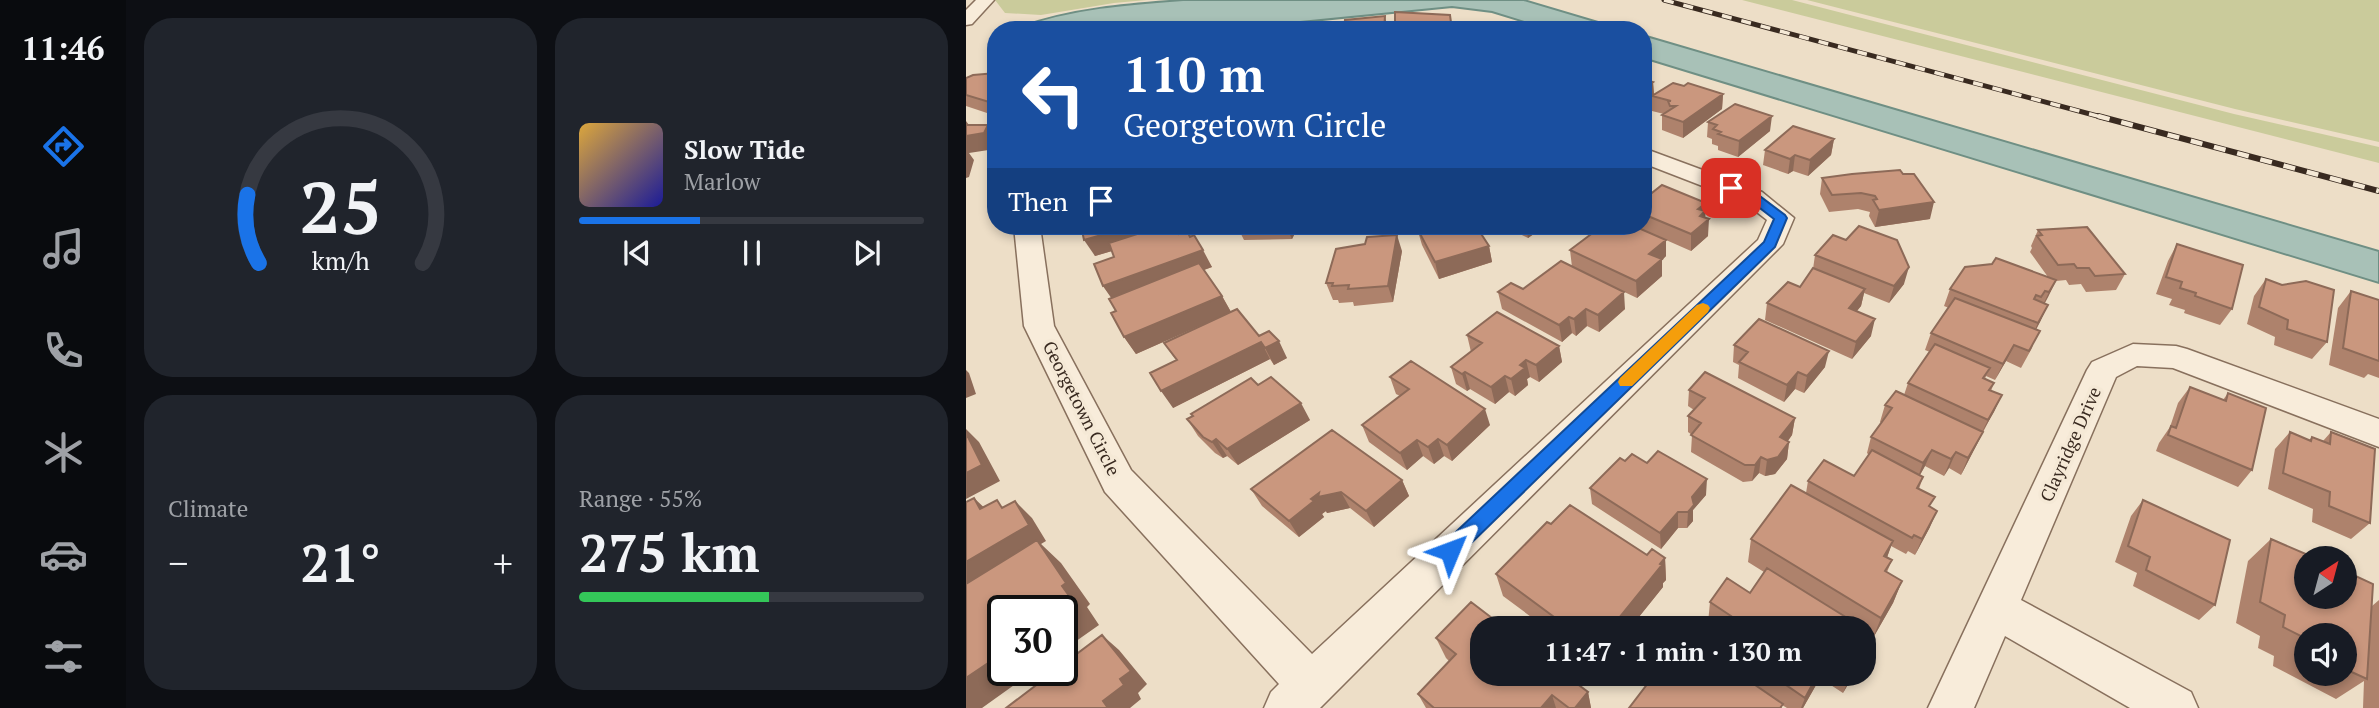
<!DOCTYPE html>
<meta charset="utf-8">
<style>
body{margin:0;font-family:"PT Serif",serif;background:#20242c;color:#f1f3f6;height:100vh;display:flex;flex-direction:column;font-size:26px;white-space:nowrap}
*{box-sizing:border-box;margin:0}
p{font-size:23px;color:#9ea1a6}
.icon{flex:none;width:38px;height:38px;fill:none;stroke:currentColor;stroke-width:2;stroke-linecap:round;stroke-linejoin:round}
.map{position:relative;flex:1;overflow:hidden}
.side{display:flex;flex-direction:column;gap:18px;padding:18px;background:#0d0f14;width:840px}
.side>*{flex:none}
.banner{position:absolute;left:21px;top:21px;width:665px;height:214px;border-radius:28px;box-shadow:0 4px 10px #0003;background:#1a4fa0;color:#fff;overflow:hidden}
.needle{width:46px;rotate:36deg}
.tools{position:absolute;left:1328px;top:546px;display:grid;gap:14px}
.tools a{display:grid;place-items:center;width:63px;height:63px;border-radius:50%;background:#171b24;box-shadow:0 4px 10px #0003;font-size:35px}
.speed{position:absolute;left:21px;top:595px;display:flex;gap:14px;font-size:35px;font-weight:700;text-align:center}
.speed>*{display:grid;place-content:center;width:91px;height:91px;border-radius:50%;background:#171b24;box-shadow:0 4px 10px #0003;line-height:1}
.speed .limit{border:4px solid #111;border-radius:10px;background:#fff;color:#111}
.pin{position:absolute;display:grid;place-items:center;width:60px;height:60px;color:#fff;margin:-30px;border-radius:14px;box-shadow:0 4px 10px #0006}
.me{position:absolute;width:77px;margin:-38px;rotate:46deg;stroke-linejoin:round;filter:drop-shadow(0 0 5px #0008)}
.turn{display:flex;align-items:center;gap:24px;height:147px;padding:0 21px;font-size:32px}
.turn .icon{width:91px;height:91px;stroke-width:2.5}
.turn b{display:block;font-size:49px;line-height:60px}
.then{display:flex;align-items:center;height:66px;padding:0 21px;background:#0003;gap:14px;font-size:26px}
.big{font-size:52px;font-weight:600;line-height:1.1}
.side .tile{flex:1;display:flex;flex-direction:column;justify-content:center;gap:10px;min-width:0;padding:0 24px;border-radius:28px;background:#20242c}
.side .dial{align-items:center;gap:0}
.dial svg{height:182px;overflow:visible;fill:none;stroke:#363941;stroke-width:7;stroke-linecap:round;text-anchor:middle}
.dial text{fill:#f1f3f6;stroke:none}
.song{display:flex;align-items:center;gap:21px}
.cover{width:84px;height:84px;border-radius:10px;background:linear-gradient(135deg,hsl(40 70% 55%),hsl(240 70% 35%))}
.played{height:7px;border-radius:4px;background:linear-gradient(90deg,#1a73e8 35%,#363941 35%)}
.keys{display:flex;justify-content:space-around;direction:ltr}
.heat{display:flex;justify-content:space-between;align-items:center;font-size:38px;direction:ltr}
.charge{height:10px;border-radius:5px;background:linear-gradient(90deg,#34c759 55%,#363941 0)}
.side .tiles{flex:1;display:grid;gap:18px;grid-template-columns:repeat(2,1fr)}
.trip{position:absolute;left:504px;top:616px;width:406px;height:70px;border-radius:28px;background:#171b24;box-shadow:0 4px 10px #0003;font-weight:600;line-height:70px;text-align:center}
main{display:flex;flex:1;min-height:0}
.tab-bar{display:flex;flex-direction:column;width:126px;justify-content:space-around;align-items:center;background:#090b0e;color:#9ea1a6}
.tab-bar .icon{width:49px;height:49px}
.tab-bar .on{color:#1a73e8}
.tab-bar b{font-size:32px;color:#f1f3f6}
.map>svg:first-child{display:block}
.green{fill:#cacb9b}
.water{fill:#a8c1b7;stroke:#6f8f84;stroke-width:2}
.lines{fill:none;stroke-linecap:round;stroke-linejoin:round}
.minor-casing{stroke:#88705d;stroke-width:3}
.minor{fill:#f8ecda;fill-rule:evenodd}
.rail-far1-casing{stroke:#392a20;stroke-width:5}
.rail-casing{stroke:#392a20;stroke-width:6}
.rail-far1{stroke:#f5e9d6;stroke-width:3.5;stroke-dasharray:10;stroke-linecap:butt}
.rail{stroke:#f5e9d6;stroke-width:4.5;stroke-dasharray:12;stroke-linecap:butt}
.wall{fill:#ae826c;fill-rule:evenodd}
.shaded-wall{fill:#8d6a58}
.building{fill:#ca977e;stroke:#8d6a58;stroke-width:2}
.route{fill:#1a73e8;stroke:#114b97;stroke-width:2}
.slow{fill:#f59e0b}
.labels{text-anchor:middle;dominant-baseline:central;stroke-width:7;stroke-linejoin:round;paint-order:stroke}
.street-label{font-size:18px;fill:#392a20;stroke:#f5e9d6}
</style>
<main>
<nav class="tab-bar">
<b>11:46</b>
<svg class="icon on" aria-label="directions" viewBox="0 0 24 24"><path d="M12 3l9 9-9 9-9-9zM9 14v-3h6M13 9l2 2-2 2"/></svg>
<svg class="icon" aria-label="music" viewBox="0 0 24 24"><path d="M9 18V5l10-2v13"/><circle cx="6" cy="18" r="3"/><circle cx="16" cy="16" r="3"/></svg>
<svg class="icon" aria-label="phone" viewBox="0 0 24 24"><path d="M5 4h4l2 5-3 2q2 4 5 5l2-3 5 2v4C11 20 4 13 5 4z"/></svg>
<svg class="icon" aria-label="climate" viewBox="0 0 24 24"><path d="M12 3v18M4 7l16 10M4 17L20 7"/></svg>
<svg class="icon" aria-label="car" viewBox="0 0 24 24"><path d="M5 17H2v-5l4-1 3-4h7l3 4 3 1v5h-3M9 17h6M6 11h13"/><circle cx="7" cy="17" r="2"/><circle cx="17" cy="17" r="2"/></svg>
<svg class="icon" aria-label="filters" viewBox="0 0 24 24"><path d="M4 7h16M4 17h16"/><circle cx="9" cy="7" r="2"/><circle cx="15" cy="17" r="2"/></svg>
</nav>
<section class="side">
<div class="tiles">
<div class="tile dial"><svg viewBox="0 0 100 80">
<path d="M14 69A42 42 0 1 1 86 69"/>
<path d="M14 69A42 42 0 0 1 9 39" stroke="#1a73e8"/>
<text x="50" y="56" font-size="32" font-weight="700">25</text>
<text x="50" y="72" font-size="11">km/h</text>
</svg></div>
<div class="tile">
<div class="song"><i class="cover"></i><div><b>Slow Tide</b><p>Marlow</p></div></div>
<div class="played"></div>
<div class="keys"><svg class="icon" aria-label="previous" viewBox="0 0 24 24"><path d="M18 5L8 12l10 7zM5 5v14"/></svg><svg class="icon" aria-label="pause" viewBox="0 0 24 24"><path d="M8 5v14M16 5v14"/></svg><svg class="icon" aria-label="next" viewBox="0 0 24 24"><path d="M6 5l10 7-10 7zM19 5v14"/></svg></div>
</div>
<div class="tile"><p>Climate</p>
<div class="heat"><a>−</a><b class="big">21°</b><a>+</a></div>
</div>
<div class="tile"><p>Range · 55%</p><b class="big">275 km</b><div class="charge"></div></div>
</div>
</section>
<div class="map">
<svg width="1413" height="708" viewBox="0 0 1413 708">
<rect width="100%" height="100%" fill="#eddec7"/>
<!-- green -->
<path class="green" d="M29,0H181L148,3L75,15L39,13Z
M776,0H826L1268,114L1413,147V163Z
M841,0H1413V142L1269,109Z"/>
<!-- water -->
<path class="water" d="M217,0H558L659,30H584L526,12L486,7L255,30H53V27C106,8 161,4 217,0Z
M677,35L1413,251V283L677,58Z"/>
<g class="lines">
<defs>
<path id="minor" d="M10,0H28L6,24L0,25V10Z
M677,148L796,192L828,218L817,244L354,708H298L305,692L313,684L139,492L58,326L48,226H74L88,326L165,470L346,654L792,240L801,220L778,202L677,163Z
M1167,344L1210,346L1221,349L1413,419V447L1207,368L1171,366L1150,377L1055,600L1225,692L1232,708H1164L1039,636L1008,708H962L1121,370L1126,362Z"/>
</defs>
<!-- minor casing -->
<use href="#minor" class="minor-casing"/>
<!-- minor -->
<use href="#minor" class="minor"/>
<defs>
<path id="rail-far1" d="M698,0L1139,118"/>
<path id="rail" d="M1132,116L1413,191"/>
</defs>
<!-- rail-far1 casing -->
<use href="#rail-far1" class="rail-far1-casing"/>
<!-- rail casing -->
<use href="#rail" class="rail-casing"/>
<!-- rail-far1 -->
<use href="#rail-far1" class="rail-far1"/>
<!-- rail -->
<use href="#rail" class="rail"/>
</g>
<!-- wall -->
<path class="wall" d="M30,73V116L0,106V78Z
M677,79L687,82L688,95L718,86L757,94L756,109L717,138L696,130V115L698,114L686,111V98L677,104Z
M742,122L804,131L772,157L752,150V146L746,144V139L741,137Z
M868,139L865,155L842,176L827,171L822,174L797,165L799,150Z
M886,174L964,219L909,227L903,216L904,212L892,209L863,212L854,194L856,178Z
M677,200L739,218L742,236L725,251L700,240V256L696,260V276L671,298L606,267L604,250L630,230L629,226H677Z
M117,226H189L190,228L224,237L246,267L238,270L256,296L265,312L293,336L321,358L308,365L304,359L207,408L210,360L198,343L242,322L170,354L158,337L146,298L137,286L148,257L146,251L129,256Z
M271,226H331L332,227L326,239L278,240Z
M537,226H586L581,229H575L562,238Z
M451,228H497L523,246L526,262L473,279L456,245Z
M1072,230L1159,274L1150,290L1120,292L1115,284L1103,285L1100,280L1090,281L1079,303L1082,305L1070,330L1066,348L1055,368L1040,361L1029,380L1020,376L1019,379L1028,383L1025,391L1036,395L1009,448L995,475L983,468L978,476L959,466L954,475L957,477L953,489L964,507V527L949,555L942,551L940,554L925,546L921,557L926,560L921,572L936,581L927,603L907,638L898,628H750L742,623L744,602L784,593L798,572L782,562L785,539L840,493L842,481L888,476L903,455L901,453L905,437L916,423L914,422L919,405L938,395L942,383L964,352L959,350L965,333L983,308L978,306L984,289L1082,277L1064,252L1066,248L1065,246Z
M880,240L938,284L923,303L898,293L895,306L891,311L905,336L886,359L799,320L801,303L834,287L847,269L849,255Z
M1211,244L1266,309L1254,325L1218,313L1219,310L1203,305L1206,299L1190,294L1202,261Z
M436,251L427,302L388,306L387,302L373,303L372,300H367L360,283Z
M1300,279L1316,285L1361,342L1346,359L1308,345L1309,337L1281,324L1288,296Z
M557,289L659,309L633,332L621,326L610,336L606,333L596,342L536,309L532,292Z
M1385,291L1413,300V378L1402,374L1398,378L1363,365L1372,308Z
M501,335L593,346L596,362L573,382L564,377L561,379L562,385L549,396L543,392L529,404L504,389L501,391L490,384L485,367L505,352Z
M768,345L859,367L838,393L829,389L818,402L772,378L773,365L767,362Z
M424,377L524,425L486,461L478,456L468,464L457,456L441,470L403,442L396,425L434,396L430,394Z
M292,385L344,420L272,465L261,456L257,458L249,453L232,436L221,419L226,416L225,414Z
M1224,387L1257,400L1262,393L1286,470L1272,487L1190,451L1193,443L1204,427L1212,403Z
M723,390L829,418L826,435L822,441L823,442L821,459L809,474L799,476L793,473L786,481L777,482L725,452L726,435L722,432V416L728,410L722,406Z
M1324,432L1343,440L1346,437L1357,441L1365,432L1404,523L1385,539L1346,522L1347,509L1302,489L1309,449Z
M659,461L740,495L727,510V521L721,528H712L695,549L626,504L624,488Z
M436,480L443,496L408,527L384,508L361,513L360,511L356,514L358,517L333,537L296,506L285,489Z
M1177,500L1249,605L1233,620L1167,586L1171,573L1149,562L1165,516Z
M585,524L681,555L699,558L700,580L697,583V587L664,628H580L537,596L530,574Z
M1305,539L1406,606L1413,600V708H1397L1398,681L1370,699L1307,666L1308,656L1292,648L1294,636L1270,623L1282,561ZM1340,635H1379V674H1340Z
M470,638L622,692L625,708H460L452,694L483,661L480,658Z
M689,674H888L877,693L854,678L837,708H821L816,705V708Z"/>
<!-- shaded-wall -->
<path class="shaded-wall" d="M419,16L422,30H418Z
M687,82L688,96H686V98L677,104V89Z
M757,94L756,109L717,138V122Z
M30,99V112L23,102Z
M806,116L804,131L772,157L773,141Z
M0,121L8,132L22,125L30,136L29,149L3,153L8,160L3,177L0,178Z
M868,139L865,155L842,176L844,160Z
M829,155L827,171L822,174L824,159Z
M968,202L964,219L909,227L913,210Z
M740,203L739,223L743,219L742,236L725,251V234L732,209Z
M167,226H189L193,237L129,256L118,240Z
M320,226H331L332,227L326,239Z
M560,226H574L575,229L562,238Z
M431,235L436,251L427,302L422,286Z
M700,240V256L696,260V276L671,298L670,281L683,254Z
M523,246L526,262L473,279L469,262Z
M237,250L246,267L148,302L137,286Z
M943,267L938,284L923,303L928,286Z
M1090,280L1082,297L1075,309L1083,292Z
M899,289L895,306L879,325L883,308Z
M658,292L659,309L633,332L632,315Z
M256,296L265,312L170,354L158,337Z
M1082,305L1074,322L1064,340L1072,323Z
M620,309L621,326L610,336L608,319Z
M603,317L606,333L596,342L593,325Z
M909,319L905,336L886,359L890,342Z
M313,341L321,358L308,365L299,348Z
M295,342L304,359L207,408L195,391Z
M1048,345L1040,361L1029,380L1037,364Z
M593,346L596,362L573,382L570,365Z
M863,351L859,367L838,393L841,376Z
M560,360L564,377L561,379L562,385L549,396L545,379L554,365Z
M0,370L3,373L10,394L0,398Z
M499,372L504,389L501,391L496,374Z
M832,372L829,389L818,402L821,385Z
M539,376L543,392L529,404L525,387Z
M1036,395L1028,412L1014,436L1022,420Z
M335,403L344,420L272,465L261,449Z
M519,409L524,425L486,461L481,445Z
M829,418L826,435L812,454L814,437Z
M0,429L13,442L34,481L0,499Z
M1017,432L1009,448L995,475L1002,458Z
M250,439L261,456L257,458L246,442Z
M472,439L478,456L468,464L462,447Z
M451,440L457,456L441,470L434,453Z
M823,442L821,459L809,474L799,476L801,460Z
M966,450L959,466L951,480L957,463Z
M990,452L983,468L978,476L985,459Z
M795,457L793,473L786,481L789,465Z
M741,479L740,495L727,510V521L721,528L722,512L726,497Z
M436,480L443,496L408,527L400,511Z
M375,492L384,508L361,513L360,511L356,514L358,517L333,537L323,521L345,499L353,493Z
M8,498L26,515L14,509Z
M49,501L66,518L80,541L75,544L95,563L124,604L121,607L133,625L96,651V613L0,589V562Z
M971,511L964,527L949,555L956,539Z
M712,512V528L695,549L694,533Z
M927,541L919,563L918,556Z
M699,558L700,580L697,583V587L664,628H645Z
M936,581L927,603L907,638L915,618Z
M907,634L898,656V651Z
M136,635L153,650L181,684L172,693L175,699L164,708H142L137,701L154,679Z
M37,653V670H69L16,708H0V678Z
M852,674H856L854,678L837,708H835L839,698Z
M885,674H888L877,693Z
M622,692L625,708H609Z
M586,695L590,708H575Z"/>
<!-- building -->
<path class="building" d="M429,12L484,15L486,30H429Z
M419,16L418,30H378L379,20Z
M519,26L526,28L531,26L542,30H511Z
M30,73V99L23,102L0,95V78L7,75Z
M677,79L687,82L677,89Z
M707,83L718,86L722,83L757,94L717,122L696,115L710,106H704L702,101H705L686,96Z
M769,104L806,116L773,141L752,134L755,132L747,129L751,125L742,122Z
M0,125H22L18,133L0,136Z
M827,126L868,139L844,160L829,155L824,159L799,150Z
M934,170L937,174H948L968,202L913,210L907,200L911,199L909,196L895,193L866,195L856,178L886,174Z
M696,185L740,203L732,209L739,211L734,216L743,219L725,234L677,214V200Z
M115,226H167L118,240Z
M196,226H209L213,234L221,231L224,237L228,235L237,250L137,286L128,264L148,257L143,243Z
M460,226H495L497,228L510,226L523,246L469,262L451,228Z
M636,226H668L700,240L683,254L696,259L670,281L604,250Z
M893,226L931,240L943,267L928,286L849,255L867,235L880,240Z
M1121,227L1159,274L1129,276L1123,268H1111L1108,264L1092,265L1071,236L1076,235L1072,230Z
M431,235L422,286L382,289L383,285L366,286L367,283H360L370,249L399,244L401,237Z
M1211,244L1277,265L1266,309L1229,296L1230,293L1214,288L1216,282L1200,277Z
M1030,258L1090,280L1083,292L1079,291L1075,297L1070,295L1068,299L1082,305L1072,323L984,289L999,267L1026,264Z
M595,261L658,292L632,315L620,309L608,319L603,317L593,325L532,292L545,283L557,289Z
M233,263L256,296L158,337L145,313L150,311L143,299Z
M847,268L899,289L883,308L909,319L890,342L801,303L822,282L834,287Z
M1300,279L1316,285L1340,281L1368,290L1361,342L1321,329L1322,320L1293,307Z
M1385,291L1413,300V361L1377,348Z
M989,298L1074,331L1063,351L1048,345L1037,364L965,333Z
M271,309L293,336L303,331L313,341L299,348L295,342L195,391L184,373L211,360L198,343Z
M531,312L593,346L570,365L560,360L554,365L559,368L545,379L539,376L525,387L499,372L496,374L485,367L516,343L501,335Z
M793,319L863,351L841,376L832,372L821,385L773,362L782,352L768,345Z
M969,344L1024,368L1017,378L1028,383L1023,390L1036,395L1022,420L942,383Z
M445,361L519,409L481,445L472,439L462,447L451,440L434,453L396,425L443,389L424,377Z
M739,372L829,418L814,437L823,442L812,457L801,460L795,457L789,465H779L725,435L735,423L722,416L739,398L723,390Z
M305,377L335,403L261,449L250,439L246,442L237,437L221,419L227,416L225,414L285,378L292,385Z
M1224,387L1260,401L1262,393L1300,408L1286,470L1202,435L1205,426L1210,428Z
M930,391L1017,432L1002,458L990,452L985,459L966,450L957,463L905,437L926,408L919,405Z
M366,430L436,480L400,511L375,492L352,497L353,493L345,499L348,501L323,521L285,489Z
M1324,432L1345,441L1346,437L1364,444L1365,432L1409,449L1404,523L1363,506L1364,492L1317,473Z
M0,433L16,465L0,473Z
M906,450L957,477L951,488L969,497L963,506L971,511L956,539L948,535L946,538L842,481L858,460L888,476Z
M692,451L741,479L726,497L728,505L722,512H712L694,533L624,488L654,458L659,461L666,454L681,463Z
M825,485L927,541L918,556L926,560L919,571L936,581L915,618L785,539Z
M8,498L14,509L31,500L36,508L49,501L63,525L0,562V502Z
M1177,500L1264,540L1249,605L1180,570L1184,557L1162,546Z
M604,505L681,555L686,549L699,558L694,564L696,565L645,628H603L530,574L581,522L585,524Z
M1305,539L1349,558H1340V597H1379V571L1407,584L1401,679L1379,669V635H1340V649L1333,646L1335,636L1317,627L1319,615L1294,602Z
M71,540L100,583L96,586L109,604L96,613V611H37V653L0,678V584Z
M801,568L907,634L898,651V628H757L765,616L744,602L761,578L784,593Z
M505,602L539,628H516V674H598L622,692L609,708H603L586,695L575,708H468L452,694L490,654L470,638Z
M136,635L165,671L154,679L158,685L137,701L142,708H40L90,670H96V665Z
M689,674H773L817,704L814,708H663Z
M804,674H852L839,698Z"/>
<!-- route -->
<path class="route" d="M765,185L791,194L819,215L821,218L809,247L491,557L484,560L477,557L474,551L477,544L798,242L808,219L782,199L761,191L759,188Z"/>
<!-- slow -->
<path class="slow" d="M737,303L742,305L744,308L742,312L666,386H654L652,382L654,378L731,305Z"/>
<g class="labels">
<!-- street labels -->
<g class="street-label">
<text transform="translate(116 408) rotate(63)">Georgetown Circle</text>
<text transform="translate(1104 444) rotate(-66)">Clayridge Drive</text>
</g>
</g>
</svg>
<div class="tools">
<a><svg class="needle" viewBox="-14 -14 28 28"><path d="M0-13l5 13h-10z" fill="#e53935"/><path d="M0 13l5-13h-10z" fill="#9ea1a6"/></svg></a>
<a><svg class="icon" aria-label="sound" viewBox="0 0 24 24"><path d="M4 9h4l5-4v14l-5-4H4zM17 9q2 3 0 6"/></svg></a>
</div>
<div class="speed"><div class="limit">30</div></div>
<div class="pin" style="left:765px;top:188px;background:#d93025"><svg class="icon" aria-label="arrive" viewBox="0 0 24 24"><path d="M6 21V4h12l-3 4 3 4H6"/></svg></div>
<svg class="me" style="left:484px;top:551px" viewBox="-20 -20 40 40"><path d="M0-17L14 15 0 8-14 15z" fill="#1a73e8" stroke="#fff" stroke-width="4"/></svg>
<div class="trip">11:47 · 1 min · 130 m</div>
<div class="banner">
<div class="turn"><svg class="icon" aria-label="left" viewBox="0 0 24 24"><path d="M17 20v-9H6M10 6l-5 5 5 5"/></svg><div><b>110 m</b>Georgetown Circle</div></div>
<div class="then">Then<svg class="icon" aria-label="arrive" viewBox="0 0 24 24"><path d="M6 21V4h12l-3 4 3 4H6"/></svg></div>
</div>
</div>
</main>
